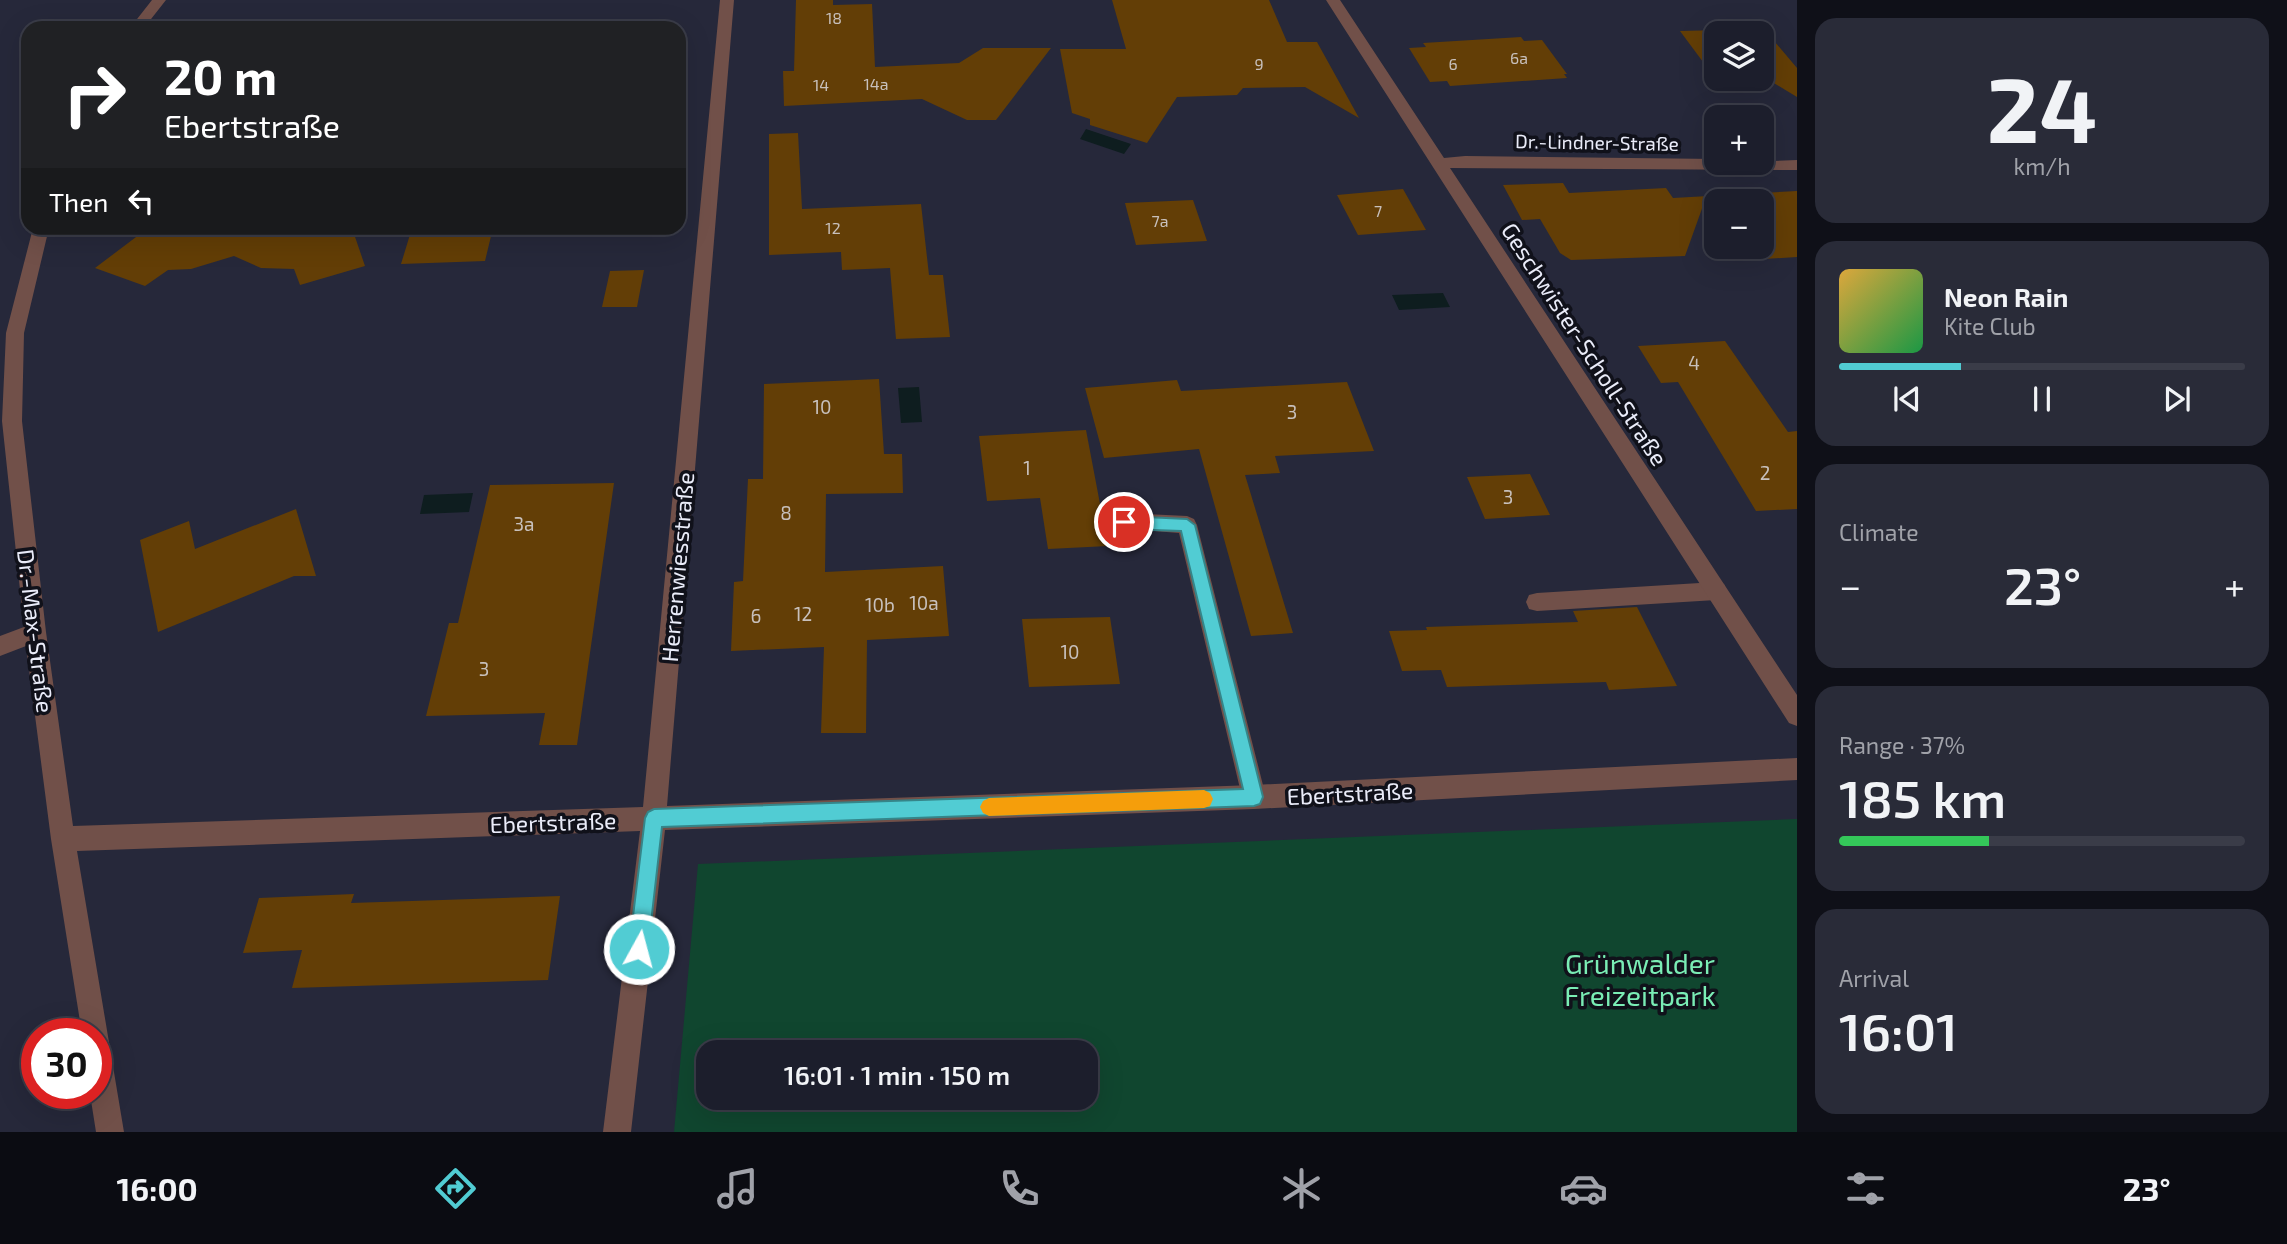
<!DOCTYPE html>
<meta charset="utf-8">
<style>
body{margin:0;font-family:"Exo 2",sans-serif;background:#292b38;color:#f1f3f6;height:100vh;display:flex;flex-direction:column;font-size:26px;white-space:nowrap}
*{box-sizing:border-box;margin:0}
p{font-size:23px;color:#a0a2a9}
.icon{flex:none;width:38px;height:38px;fill:none;stroke:currentColor;stroke-width:2;stroke-linecap:round;stroke-linejoin:round}
.map{position:relative;flex:1;overflow:hidden}
.panel{display:flex;flex-direction:column;gap:18px;padding:18px;background:#0f1018;width:490px}
.panel>*{flex:none}
.hud{position:absolute;left:21px;top:21px;width:665px;height:214px;border-radius:21px;box-shadow:0 7px 28px #0002,0 0 0 2px #3a3c48;background:#202124;color:#fff;overflow:hidden}
.fabs{position:absolute;left:1704px;top:21px;display:grid;gap:14px}
.fabs a{display:grid;place-items:center;width:70px;height:70px;border-radius:14px;background:#1c1e2c;box-shadow:0 7px 28px #0002,0 0 0 2px #3a3c48;font-size:35px}
.speed{position:absolute;left:21px;top:1018px;display:flex;gap:14px;font-size:35px;font-weight:700;text-align:center}
.speed>*{display:grid;place-content:center;width:91px;height:91px;border-radius:50%;background:#1c1e2c;box-shadow:0 7px 28px #0002,0 0 0 2px #3a3c48;line-height:1}
.speed .limit{border:10px solid #d22;background:#fff;color:#111}
.pin{position:absolute;display:grid;place-items:center;width:60px;height:60px;color:#fff;margin:-30px;border:4px solid #fff;border-radius:50%;box-shadow:0 2px 7px #0007}
.me{position:absolute;width:77px;margin:-38px;rotate:7deg;stroke-linejoin:round;filter:drop-shadow(0 0 5px #0008)}
.turn{display:flex;align-items:center;gap:24px;height:147px;padding:0 28px;font-size:32px}
.turn .icon{width:91px;height:91px;stroke-width:2.5}
.turn b{display:block;font-size:49px;line-height:60px}
.then{display:flex;align-items:center;height:66px;padding:0 28px;background:#0003;gap:14px;font-size:26px}
.big{font-size:52px;font-weight:600;line-height:1.1}
.panel .card{flex:1;display:flex;flex-direction:column;justify-content:center;gap:10px;min-width:0;padding:0 24px;border-radius:21px;background:#292b38}
.panel .dial{align-items:center;gap:0}
.dial b{font-size:91px;line-height:1}
.song{display:flex;align-items:center;gap:21px}
.cover{width:84px;height:84px;border-radius:10px;background:linear-gradient(135deg,hsl(40 70% 55%),hsl(140 70% 35%))}
.played{height:7px;border-radius:4px;background:linear-gradient(90deg,#51ccd3 30%,#3a3c48 30%)}
.keys{display:flex;justify-content:space-around;direction:ltr}
.heat{display:flex;justify-content:space-between;align-items:center;font-size:38px;direction:ltr}
.charge{height:10px;border-radius:5px;background:linear-gradient(90deg,#34c759 37%,#3a3c48 0)}
.trip{position:absolute;left:696px;top:1040px;width:402px;height:70px;border-radius:21px;background:#1c1e2c;box-shadow:0 7px 28px #0002,0 0 0 2px #3a3c48;font-weight:600;line-height:70px;text-align:center}
.tabs{display:flex;height:112px;justify-content:space-around;align-items:center;background:#0b0c12;color:#a0a2a9}
.tabs .icon{width:49px;height:49px}
.tabs .current{color:#51ccd3}
.tabs b{font-size:32px;color:#f1f3f6}
main{display:flex;flex:1;min-height:0}
.map>svg:first-child{display:block}
.green{fill:#10462f;fill-rule:evenodd}
.water{fill:#0e1d1f}
.building{fill:#633e06}
.lines{fill:none;stroke-linecap:round;stroke-linejoin:round}
.service{fill:#715049;fill-rule:evenodd}
.minor{fill:#715049;fill-rule:evenodd}
.route{fill:#51ccd3;stroke:#358589;stroke-width:2}
.slow{fill:#f59e0b}
.labels{text-anchor:middle;dominant-baseline:central;stroke-width:7;stroke-linejoin:round;paint-order:stroke}
.far-number-label{font-size:16px;fill:#c8c0bc}
.far-street-label{font-size:19px;fill:#eaecf9;stroke:#10111a}
.number-label{font-size:19px;fill:#c8c0bc}
.street-label{font-size:23px;fill:#eaecf9;stroke:#10111a}
.near-park-label{font-size:28px;fill:#7aedb5;stroke:#10111a}
</style>
<main>
<div class="map">
<svg width="1797" height="1132" viewBox="0 0 1797 1132">
<rect width="100%" height="100%" fill="#26283a"/>
<!-- green -->
<path class="green" d="M1797,819V1132H674L698,864ZM709,1052H1087V1097H709Z"/>
<!-- water -->
<path class="water" d="M1086,129L1131,144L1124,154L1080,139Z
M1443,293L1450,307L1399,310L1392,295Z
M919,387L922,422L901,423L898,388Z
M473,493L469,512L420,514L424,495Z"/>
<!-- building -->
<path class="building" d="M796,0H833V5L872,4L875,67L959,63L983,48H1051L996,120H967L922,99L784,106L783,71H794Z
M1112,0H1269L1287,42H1317L1359,118L1305,87L1243,88L1237,95L1177,97L1147,143L1090,125V119L1072,113L1060,49H1126Z
M1764,29L1797,68V97L1762,76V33H1717V66H1706L1680,31Z
M1521,37L1524,41L1542,40L1567,74H1564L1567,78L1450,86L1447,81L1430,82L1409,48L1426,47L1423,43Z
M798,133L802,209L921,204L929,275H943L950,337L896,339L890,268L842,270L841,252L769,255V134Z
M1563,183L1569,193L1666,188L1673,198L1797,191V257L1747,260L1737,247H1762V201H1717V220L1704,203L1685,256L1571,260L1560,253L1540,219L1522,220L1503,185Z
M1403,189L1426,230L1358,235L1337,195Z
M1193,200L1207,241L1136,245L1125,203Z
M148,228H352L365,266L300,285L294,269L261,268L234,256L191,269L168,270L145,286L95,268Z
M412,228H493L485,261L401,264Z
M644,270L637,307H602L610,271Z
M1725,341L1788,432L1797,431V509L1756,511L1678,382L1661,383L1638,346Z
M879,379L884,454H902L903,493L826,494L825,572L943,566L949,636L867,640L866,733H821L824,647L731,651L734,582L743,581L748,479H763L764,384Z
M1177,380L1181,391L1347,382L1374,451L1275,456L1280,473L1245,475L1293,633L1251,636L1199,449L1104,458L1085,388Z
M1086,430L1108,546L1048,549L1040,498L987,501L979,436Z
M1530,474L1550,515L1485,519L1467,477Z
M614,483L577,745H539L545,713L426,716L449,623H458L490,485Z
M296,509L316,576H294L158,632L140,540L189,521L195,549Z
M1637,607L1677,686L1609,690L1606,682L1447,687L1441,670L1402,671L1389,631L1427,630L1426,627L1578,622L1573,611Z
M1110,617L1120,684L1029,687L1022,619Z
M354,894L351,903L560,896L548,980L292,988L302,950L243,953L259,898Z"/>
<g class="lines">
<!-- service -->
<path class="service" d="M1124,513L1187,516L1194,519L1197,525L1266,797L1262,805L1254,809L1246,805L1242,797L1179,533L1117,528L1114,522L1117,516Z
M1716,582L1724,584L1727,591L1724,598L1716,600L1537,611L1529,609L1526,602L1529,595L1537,593Z"/>
<!-- minor -->
<path class="minor" d="M152,0H166L144,28H130Z
M720,0H734L667,806L1254,785L1797,758V780L1254,809L665,830L631,1132H603L640,831L77,851L124,1132H96L90,1094H96V1034H82L51,839L26,646L0,656V636L24,627L2,421L6,333L33,228H49L24,333L22,421L46,632L73,826L643,807Z
M1326,0H1340L1444,158L1465,156L1717,159V163L1797,160V170L1450,168L1797,695V726L1789,723Z"/>
</g>
<!-- route -->
<path class="route" d="M1124,516L1187,519L1195,525L1263,797L1260,804L1254,806L662,827L648,949L646,956L639,959L632,956L629,949L645,818L648,812L654,809L1243,789L1181,531L1124,529L1116,522Z"/>
<!-- slow -->
<path class="slow" d="M1204,790L1210,793L1213,799L1210,806L1204,808L989,816L983,813L980,807L983,801L989,798Z"/>
<g class="labels">
<!-- far-number labels -->
<g class="far-number-label">
<text x="834" y="17">18</text>
<text x="1519" y="57">6a</text>
<text x="1259" y="63">9</text>
<text x="1453" y="63">6</text>
<text x="876" y="83">14a</text>
<text x="821" y="84">14</text>
<text x="1378" y="210">7</text>
<text x="1160" y="220">7a</text>
<text x="833" y="227">12</text>
</g>
<!-- far-street labels -->
<g class="far-street-label">
<text transform="translate(1597 142) rotate(1)">Dr.-Lindner-Straße</text>
</g>
<!-- number labels -->
<g class="number-label">
<text x="1694" y="362">4</text>
<text x="822" y="406">10</text>
<text x="1292" y="411">3</text>
<text x="1027" y="467">1</text>
<text x="1765" y="472">2</text>
<text x="1508" y="496">3</text>
<text x="786" y="512">8</text>
<text x="524" y="523">3a</text>
<text x="924" y="602">10a</text>
<text x="880" y="604">10b</text>
<text x="803" y="613">12</text>
<text x="756" y="615">6</text>
<text x="1070" y="651">10</text>
<text x="484" y="668">3</text>
</g>
<!-- street labels -->
<g class="street-label">
<text transform="translate(1585 344) rotate(57)">Geschwister-Scholl-Straße</text>
<text transform="translate(677 567) rotate(-85)">Herrenwiesstraße</text>
<text transform="translate(36 631) rotate(83)">Dr.-Max-Straße</text>
<text transform="translate(1350 793) rotate(-3)">Ebertstraße</text>
<text transform="translate(553 822) rotate(-2)">Ebertstraße</text>
</g>
<!-- near-park labels -->
<g class="near-park-label">
<text x="1640" y="963">Grünwalder<tspan x="1640" dy="32">Freizeitpark</tspan></text>
</g>
</g>
</svg>
<div class="fabs">
<a><svg class="icon" aria-label="layers" viewBox="0 0 24 24"><path d="M12 4l9 5-9 5-9-5zM3 14l9 5 9-5"/></svg></a>
<a>+</a>
<a>−</a>
</div>
<div class="speed"><div class="limit">30</div></div>
<div class="pin" style="left:1124px;top:522px;background:#d93025"><svg class="icon" aria-label="arrive" viewBox="0 0 24 24"><path d="M6 21V4h12l-3 4 3 4H6"/></svg></div>
<svg class="me" style="left:639px;top:949px" viewBox="-20 -20 40 40"><circle r="17" fill="#51ccd3" stroke="#fff" stroke-width="3"/><path d="M0-11L8 9 0 5-8 9z" fill="#fff"/></svg>
<div class="trip">16:01 · 1 min · 150 m</div>
<div class="hud">
<div class="turn"><svg class="icon" aria-label="right" viewBox="0 0 24 24"><path d="M7 20v-9h11M14 6l5 5-5 5"/></svg><div><b>20 m</b>Ebertstraße</div></div>
<div class="then">Then<svg class="icon" aria-label="left" viewBox="0 0 24 24"><path d="M17 20v-9H6M10 6l-5 5 5 5"/></svg></div>
</div>
</div>
<section class="panel">
<div class="card dial"><b>24</b><p>km/h</p></div>
<div class="card">
<div class="song"><i class="cover"></i><div><b>Neon Rain</b><p>Kite Club</p></div></div>
<div class="played"></div>
<div class="keys"><svg class="icon" aria-label="previous" viewBox="0 0 24 24"><path d="M18 5L8 12l10 7zM5 5v14"/></svg><svg class="icon" aria-label="pause" viewBox="0 0 24 24"><path d="M8 5v14M16 5v14"/></svg><svg class="icon" aria-label="next" viewBox="0 0 24 24"><path d="M6 5l10 7-10 7zM19 5v14"/></svg></div>
</div>
<div class="card"><p>Climate</p>
<div class="heat"><a>−</a><b class="big">23°</b><a>+</a></div>
</div>
<div class="card"><p>Range · 37%</p><b class="big">185 km</b><div class="charge"></div></div>
<div class="card"><p>Arrival</p><b class="big">16:01</b></div>
</section>
</main>
<nav class="tabs">
<b>16:00</b>
<svg class="icon current" aria-label="directions" viewBox="0 0 24 24"><path d="M12 3l9 9-9 9-9-9zM9 14v-3h6M13 9l2 2-2 2"/></svg>
<svg class="icon" aria-label="music" viewBox="0 0 24 24"><path d="M9 18V5l10-2v13"/><circle cx="6" cy="18" r="3"/><circle cx="16" cy="16" r="3"/></svg>
<svg class="icon" aria-label="phone" viewBox="0 0 24 24"><path d="M5 4h4l2 5-3 2q2 4 5 5l2-3 5 2v4C11 20 4 13 5 4z"/></svg>
<svg class="icon" aria-label="climate" viewBox="0 0 24 24"><path d="M12 3v18M4 7l16 10M4 17L20 7"/></svg>
<svg class="icon" aria-label="car" viewBox="0 0 24 24"><path d="M5 17H2v-5l4-1 3-4h7l3 4 3 1v5h-3M9 17h6M6 11h13"/><circle cx="7" cy="17" r="2"/><circle cx="17" cy="17" r="2"/></svg>
<svg class="icon" aria-label="filters" viewBox="0 0 24 24"><path d="M4 7h16M4 17h16"/><circle cx="9" cy="7" r="2"/><circle cx="15" cy="17" r="2"/></svg>
<b>23°</b>
</nav>
